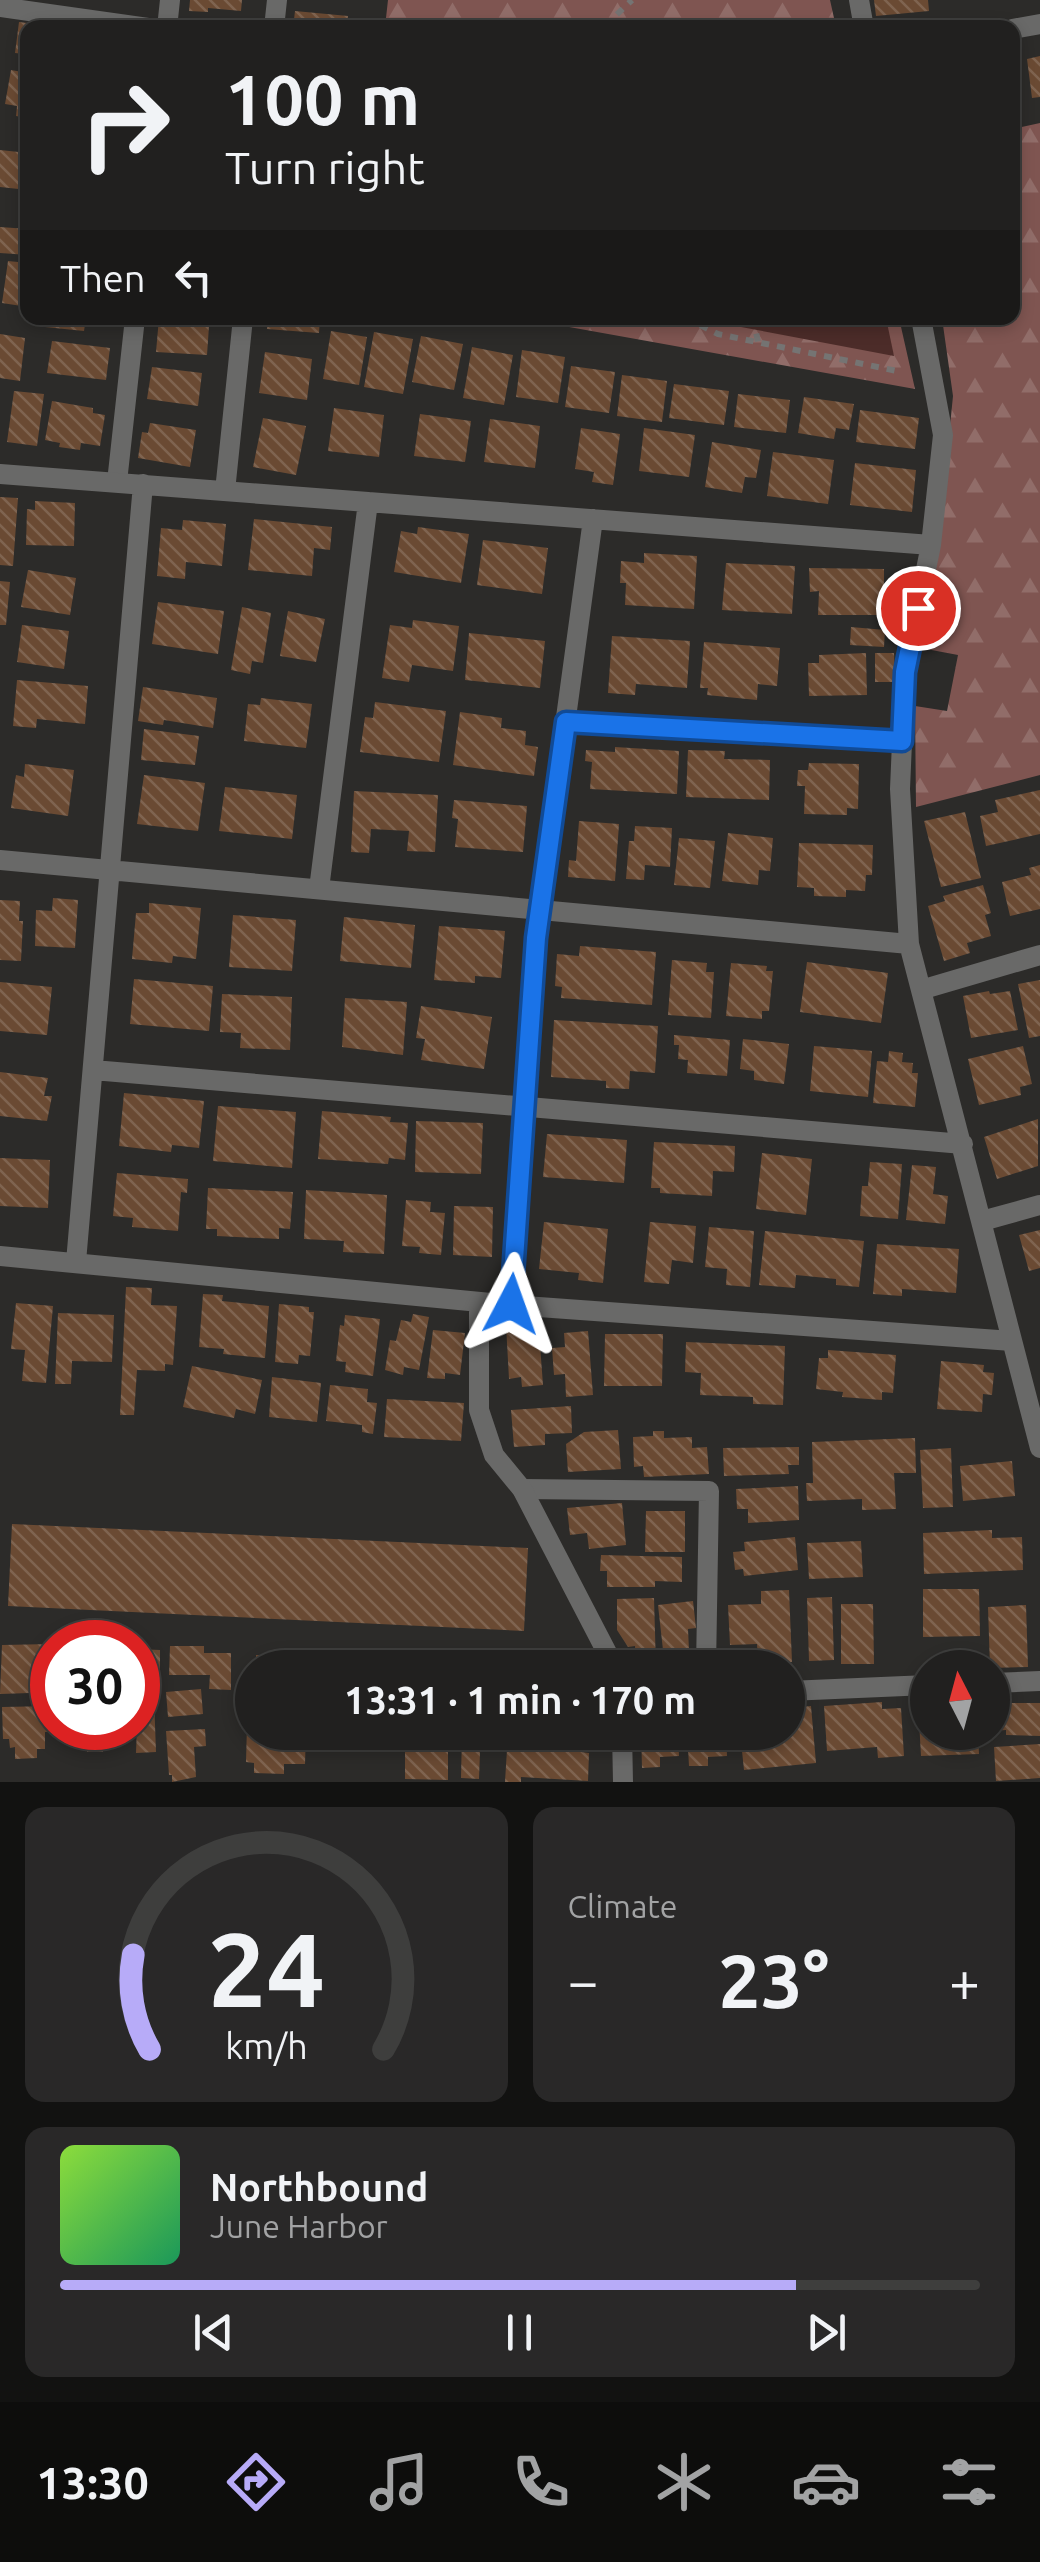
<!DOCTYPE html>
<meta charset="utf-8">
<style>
body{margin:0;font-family:Ubuntu,sans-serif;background:#292828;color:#f1f3f6;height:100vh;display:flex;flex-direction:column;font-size:38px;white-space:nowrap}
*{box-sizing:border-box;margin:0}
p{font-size:32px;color:#a2a3a4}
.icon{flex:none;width:55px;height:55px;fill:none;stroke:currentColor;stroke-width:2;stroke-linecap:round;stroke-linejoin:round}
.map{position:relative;height:1782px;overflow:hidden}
.details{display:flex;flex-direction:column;gap:25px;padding:25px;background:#121211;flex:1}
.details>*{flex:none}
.guide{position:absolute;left:20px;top:20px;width:1000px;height:305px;border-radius:20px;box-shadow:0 5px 15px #0003,0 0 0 2px #3e3e3d;background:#21201f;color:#f1f3f6;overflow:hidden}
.needle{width:65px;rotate:354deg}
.buttons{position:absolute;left:910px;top:1650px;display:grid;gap:20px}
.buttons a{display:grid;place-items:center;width:100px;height:100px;border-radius:50%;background:#21201f;box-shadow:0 5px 15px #0003,0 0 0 2px #3e3e3d;font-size:50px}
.speed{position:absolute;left:30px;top:1620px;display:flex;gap:20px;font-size:50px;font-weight:700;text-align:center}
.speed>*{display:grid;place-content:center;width:130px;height:130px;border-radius:50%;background:#21201f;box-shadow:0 5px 15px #0003,0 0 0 2px #3e3e3d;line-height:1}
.speed .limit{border:15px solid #d22;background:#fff;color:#111}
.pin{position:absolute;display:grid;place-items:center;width:85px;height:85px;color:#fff;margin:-42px;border:5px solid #fff;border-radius:50%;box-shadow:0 2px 10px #0007}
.me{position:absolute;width:110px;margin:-55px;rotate:4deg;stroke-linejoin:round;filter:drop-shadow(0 0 8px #0008)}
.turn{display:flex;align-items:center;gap:35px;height:210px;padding:0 40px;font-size:45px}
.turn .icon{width:130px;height:130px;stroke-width:2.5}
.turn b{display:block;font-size:70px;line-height:85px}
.then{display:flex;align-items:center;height:95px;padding:0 40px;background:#0003;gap:20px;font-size:38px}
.big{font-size:75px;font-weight:700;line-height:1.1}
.details .tile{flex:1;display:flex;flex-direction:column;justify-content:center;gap:15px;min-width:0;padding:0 35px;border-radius:20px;background:#292828}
.details .dial{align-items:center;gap:0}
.dial svg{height:260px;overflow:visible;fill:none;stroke:#3e3e3d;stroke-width:7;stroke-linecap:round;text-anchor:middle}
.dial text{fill:#f1f3f6;stroke:none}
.song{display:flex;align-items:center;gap:30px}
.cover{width:120px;height:120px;border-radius:15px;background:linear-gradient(135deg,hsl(90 70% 55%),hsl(150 70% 35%))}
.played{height:10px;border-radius:5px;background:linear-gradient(90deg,#b7abf8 80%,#3e3e3d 80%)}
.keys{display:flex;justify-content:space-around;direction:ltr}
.heat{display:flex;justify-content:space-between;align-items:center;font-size:55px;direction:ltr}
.details .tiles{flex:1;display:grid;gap:25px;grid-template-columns:1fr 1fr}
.tile:last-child{grid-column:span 2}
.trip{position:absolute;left:235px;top:1650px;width:570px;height:100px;border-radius:50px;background:#21201f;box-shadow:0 5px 15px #0003,0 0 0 2px #3e3e3d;font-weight:700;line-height:100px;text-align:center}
.tabs{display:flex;height:160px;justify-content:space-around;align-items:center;background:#0d0d0c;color:#a2a3a4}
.tabs .icon{width:70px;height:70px}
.tabs .current{color:#b7abf8}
.tabs b{font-size:45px;color:#f1f3f6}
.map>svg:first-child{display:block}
.forest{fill:url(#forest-firs)}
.park{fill:#4c2c29}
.building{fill:url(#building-back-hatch)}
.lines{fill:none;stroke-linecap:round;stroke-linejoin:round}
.path{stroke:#757473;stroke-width:6;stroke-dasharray:8 8;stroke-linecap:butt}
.service{stroke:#696968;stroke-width:20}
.minor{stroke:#696968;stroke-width:20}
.route-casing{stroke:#114b97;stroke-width:25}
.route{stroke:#1a73e8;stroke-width:18}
</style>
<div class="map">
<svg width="1040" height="1782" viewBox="0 0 1040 1782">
<defs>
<pattern id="forest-firs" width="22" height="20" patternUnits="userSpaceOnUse" patternTransform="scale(2.5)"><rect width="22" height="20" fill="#7f5551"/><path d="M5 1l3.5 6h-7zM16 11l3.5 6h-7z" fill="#916d69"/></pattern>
<pattern id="building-back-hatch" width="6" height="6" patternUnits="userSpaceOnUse" patternTransform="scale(2.5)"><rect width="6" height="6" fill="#6a4a33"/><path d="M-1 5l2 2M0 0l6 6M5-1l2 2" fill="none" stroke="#7f6450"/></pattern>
</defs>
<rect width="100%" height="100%" fill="#2c2b29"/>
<!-- forest -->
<path class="forest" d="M388,0H830L836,27H385Z
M1040,123V775L916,807L915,706L947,711L958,655L921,648L933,596L953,396L942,318H1012L1013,129Z
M519,318H899L915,389Z"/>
<!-- park -->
<path class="park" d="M721,318H886L894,356L741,327Z"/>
<!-- building -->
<path class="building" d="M190,0H242L241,11L208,8V12L189,11Z
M874,0H928L929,11L876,16Z
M295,11L348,16L347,28H293Z
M19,22L45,25L28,28V61L23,60L24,54L15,53Z
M1040,56V97L1032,98L1027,59Z
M11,70L28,73V118L16,116L17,106L5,104Z
M0,150L28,153V190L0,187Z
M0,227L28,229V255L0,253Z
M8,261L28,263V307L2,303Z
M46,318H86L84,331L45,327Z
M159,318H189V325L209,326L207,355L156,352Z
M268,318H320L319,333L267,329Z
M331,331L367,337L359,385L323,379Z
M374,332L413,339L403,394L364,387Z
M0,334L25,338L20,381L0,378Z
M421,336L463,344L454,390L412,382Z
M52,341L110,348L106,380L47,373Z
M472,347L513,355L504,405L463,398Z
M522,350L565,357L558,403L516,397Z
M265,352L312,359L307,400L259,393Z
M571,366L615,372L609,413L565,407Z
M152,367L202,373L198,406L147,399Z
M622,375L667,381L662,422L617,416Z
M674,384L729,391L724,425L669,418Z
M14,391L44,394L37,446L7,442Z
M738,394L790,400L786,433L734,427Z
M804,397L854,404L849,430L836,428L834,439L798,433Z
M52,401L93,408V413L105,415L100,446L81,443L80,450L59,447L60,443L45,440Z
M334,408L384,415L379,457L328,451Z
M860,410L919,418L915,449L856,442Z
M420,414L471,421L465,462L414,456Z
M263,418L306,426L296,475L253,467Z
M490,419L540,426L535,468L484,462Z
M150,423L196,430L190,467L138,458L142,432L148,433Z
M581,428L620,434L613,485L592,482L594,472L575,469Z
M644,428L695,435L689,477L639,471Z
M712,442L761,450L756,478L745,477L742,493L705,487Z
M773,452L834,460L828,504L767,496Z
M855,463L916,470L912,512L850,505Z
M0,497L18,498L13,566L0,565Z
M35,501L75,503L74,546L26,545L27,509L35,510Z
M254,519L332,527L330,550L314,548L312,576L248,570Z
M183,520L226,524L222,566L186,562L185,579L157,576L161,528L182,530Z
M418,527L469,534L461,583L394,572L401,531L417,534Z
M483,540L548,548L542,594L477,585Z
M644,553L697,556L694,609L625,605L626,583H620L621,561L644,563Z
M726,563L795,566L792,614L722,610Z
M809,568L884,569V615H818L819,591L810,592Z
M28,570L76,578L70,615L21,607Z
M0,581L10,582L6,625H0Z
M158,602L224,611L218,654L152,644Z
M242,607L271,613L263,663L252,661L250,674L231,670Z
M288,611L325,619L316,662L280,656Z
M413,620L459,626L453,671L412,665L409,682L382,678L390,625L412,628Z
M22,625L69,631L64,669L17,662Z
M851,627L885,630L884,647L850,645Z
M469,633L545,641L540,688L465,680Z
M612,636L690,641L687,688L636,684L635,695L608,693Z
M704,642L780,648L777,686L758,684L757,700L707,695L708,688H700Z
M866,653L867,695L809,696L808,663H819V655Z
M875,653H894L895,682H875Z
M17,680L88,686L85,724L37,719L36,728L13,726Z
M143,687L217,698L213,728L164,720L163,725L138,721Z
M261,698L312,704L306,748L244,741L248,704L260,705Z
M375,702L446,711L439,762L360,752L365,717L373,718Z
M460,712L502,718L501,728L526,731L525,745L538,747L534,776L453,765Z
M144,729L199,736L195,765L141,760Z
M615,747L679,751L677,794L590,789L592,762L585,761L586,750L615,752Z
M688,750L725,751L724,759L770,760L769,800L686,797Z
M809,763L859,764L858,809L847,808V815L804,814L805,786H797L798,770H808Z
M25,764L74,770L68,816L11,808L16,775L24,777Z
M144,775L205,783L198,831L137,824Z
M225,787L297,795L292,839L219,831Z
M1040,790V834L986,846L980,816L998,812L995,800Z
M354,791L438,795L435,852L407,851L409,831L371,829L369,853L351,852Z
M454,800L527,806L523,852L455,847L458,819L452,818Z
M965,812L981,878L941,887L924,821Z
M579,821L619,824L615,881L568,877L569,860L576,861Z
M635,826L672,828L670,867L645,865L644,880L626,879L629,841H634Z
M728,833L773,838L770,871L759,870L758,885L722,881Z
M679,838L715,841L710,888L674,885Z
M799,843L873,845L872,875H866L865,891L846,890V897L814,896V888L797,887Z
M1040,865V909L1010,916L1002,882L1031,875L1029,868Z
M983,885L991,913L985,915L991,936L967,943L970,953L944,961L928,906L945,901L943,896Z
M53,898L78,900L75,948L35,946L36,910L52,911Z
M0,900L20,901L19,921H23L21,961L0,960Z
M149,903L201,908L196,959L173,956L172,963L132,959L136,913H149Z
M233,915L296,920L292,971L229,967Z
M344,917L415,925L411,968L340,961Z
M439,926L505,931L501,978L475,976V983L434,980Z
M580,946L656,952L652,1005L561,998L562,987L555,986L557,954L579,956Z
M672,960L707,963L706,972H714L711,1018L668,1015Z
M807,962L888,973L881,1023L800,1012Z
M731,963L767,966L766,971H773L769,1011H762V1019L726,1016Z
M134,979L213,986L209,1031L130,1024Z
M1040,980V1036L1029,1038L1018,984Z
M0,982L52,987L47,1035L0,1031Z
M989,991L990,994L1010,991L1018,1030L971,1038L963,996Z
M222,994L292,997L290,1050L240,1048L241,1033L220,1032Z
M345,998L407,1002L403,1055L342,1047Z
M421,1006L492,1017L484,1069L421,1060L425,1039L416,1038Z
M554,1020L658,1026L655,1073L630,1071L629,1089L606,1088V1081L551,1077Z
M674,1035L730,1040L727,1076L687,1073L688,1060L678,1059L679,1045H674Z
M743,1039L789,1044L784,1084L754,1080V1071L740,1069Z
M814,1046L872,1051L868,1097L810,1091Z
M1023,1046L1032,1084L1020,1087L1021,1095L979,1105L968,1059Z
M889,1051L903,1053L902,1062L913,1063L912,1073H918L915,1107L873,1103L877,1061L888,1062Z
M0,1072L48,1078L44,1096H52L47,1121L0,1116Z
M124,1093L204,1101L199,1148L172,1145L171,1152L119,1146Z
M218,1106L296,1112L292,1168L213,1161Z
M322,1111L391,1117L390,1122L408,1123L405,1160L389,1158L388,1164L318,1159Z
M1038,1119V1166L997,1179L984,1137Z
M416,1121L483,1123L481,1174L415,1172Z
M547,1134L627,1140L624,1183L543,1177Z
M654,1142L735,1146L734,1172L713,1171L712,1196L660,1193V1188H651Z
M762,1153L812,1159L806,1215L756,1209Z
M0,1158L50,1160L48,1208L0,1206Z
M870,1162L902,1164L898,1219L860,1216L862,1186H868Z
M912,1165L936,1167L933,1194L948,1196L945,1224L906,1220Z
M117,1173L188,1179L187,1193L181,1192L178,1231L132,1227L133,1218L113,1216Z
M208,1188L293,1192L290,1229L279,1228V1239L217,1236V1229H206Z
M306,1190L387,1195L384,1254L343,1252L344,1241L304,1239Z
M406,1200L431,1202L430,1212L445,1213L441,1255L419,1253L420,1247L402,1246Z
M454,1206L493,1207L492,1257L453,1255Z
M544,1222L608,1229L603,1283L578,1280L579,1273L539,1269Z
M650,1222L696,1226L693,1263L672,1260L669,1284L644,1282Z
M709,1227L754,1231L750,1287L726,1285L727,1269L705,1267Z
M1040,1230V1268L1029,1271L1019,1235Z
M765,1231L864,1241L859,1287L836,1285V1279L796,1275L795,1288L759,1285Z
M877,1244L959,1249L956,1293L902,1289V1296L873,1294Z
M126,1287L152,1288L151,1305L177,1306L173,1365L165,1364V1371L137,1370L134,1415H120Z
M203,1294L223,1295L222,1301L269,1306L265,1358L223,1354L224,1349L199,1347Z
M16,1303L53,1306L46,1383L22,1381L25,1350L11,1349Z
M279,1304L309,1307V1312H314L310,1356L299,1355L298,1364L275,1362Z
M58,1313L114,1315L112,1362L72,1361L71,1384H55Z
M413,1314L429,1317L419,1370L404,1367L403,1375L385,1370L390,1340L396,1341L401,1320L411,1322Z
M345,1315L380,1319L373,1376L345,1372L346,1362L336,1361L340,1325L344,1326Z
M530,1323L531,1332L539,1331L543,1385L522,1387L521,1377L509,1379L506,1325Z
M433,1330L465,1333L460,1375L445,1373V1379L427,1378Z
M588,1331L593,1395L566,1397L565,1374L554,1375L552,1348L565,1347L564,1333Z
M605,1334H663L662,1386H604Z
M686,1342L785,1346L783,1405L753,1404V1397L700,1395L701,1373L685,1372Z
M828,1350L896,1355L893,1393L882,1392V1400L842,1397L843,1392L816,1389L819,1358H828Z
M941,1361L984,1365L983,1372L994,1373L992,1395L983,1394L982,1412L937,1409Z
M192,1366L262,1380L255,1414L236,1409L234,1418L183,1407Z
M272,1377L321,1383L317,1422L269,1417Z
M330,1385L368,1389L367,1402L377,1403L373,1434L362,1432V1425L326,1421Z
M387,1399L464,1403L461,1441L384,1437Z
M571,1406L572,1433L545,1434V1445L514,1447L511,1410Z
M618,1430L621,1469L568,1472L566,1444L584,1432Z
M653,1431H664V1438L692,1437V1448L707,1447L709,1474L644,1477L643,1466L634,1467L633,1437L653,1436Z
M915,1438L916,1473H894L896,1509L862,1510V1499L807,1501L806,1483H813L812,1442Z
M799,1447V1465H788L789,1474L724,1476L723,1448Z
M951,1448L953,1507L923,1508L920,1450Z
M1012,1461L1015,1496L963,1501L960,1466Z
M798,1486L799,1520L748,1523V1509H737L736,1489Z
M622,1503L626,1545L589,1549L587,1533L570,1535L567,1508Z
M646,1511H685V1552H645Z
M12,1524L528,1548L524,1631L8,1606Z
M992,1530V1538L1022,1537L1023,1570L924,1574L923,1533Z
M795,1537L798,1570L744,1576L743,1569L735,1570L733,1552L745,1551L744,1542Z
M861,1541L863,1577L809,1579L807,1543Z
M601,1555L682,1557V1582L655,1581V1587H607V1571H600Z
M923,1589H979L980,1636L923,1637Z
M789,1590L792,1662L758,1663L757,1644L730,1645L728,1605L761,1604V1591Z
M832,1597L834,1660L809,1661L807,1598Z
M654,1598L656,1667L636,1668L635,1646L628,1647L617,1630V1599Z
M693,1601L696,1628L688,1629L689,1650L673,1652L674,1668H665L658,1605Z
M841,1604H873L874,1664H841Z
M1026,1605L1028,1667L990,1668L988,1607Z
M52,1644V1686L30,1687V1693L0,1694L2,1645Z
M170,1646H204V1653H231V1690L209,1689L210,1675H169Z
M138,1649L160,1650V1688H138Z
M256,1655L315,1656V1668H256Z
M325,1656L377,1658L376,1668H324Z
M394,1659L453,1661V1668H394Z
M201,1689L203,1714L168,1717L166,1692Z
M138,1697H154L156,1752L136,1753Z
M882,1702V1709L901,1708L904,1756L878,1758L877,1747L827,1751L824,1706Z
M918,1703H928V1732H978L979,1754L921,1756Z
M992,1703H1040V1736L1006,1735V1730L992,1731Z
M52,1706V1728H61V1732H45V1749H37V1758L15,1759V1747L10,1748L9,1739H3L2,1707Z
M811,1706L816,1763L744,1770L740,1732H788V1708Z
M247,1725H252V1732H306L305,1764H284V1774L254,1773V1763L246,1762Z
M87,1728H103V1752H87Z
M205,1729L206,1746L194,1747L196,1777L172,1782V1775H169L166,1731Z
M405,1732H448V1780L405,1779Z
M462,1732H500L499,1752H480L479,1779L461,1778Z
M641,1732H678L679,1756L660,1757V1767L642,1768Z
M687,1732H726L727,1756L708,1757V1766H689Z
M508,1733L582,1737L581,1752L589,1753L588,1781L521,1777V1782H505Z
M1040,1744V1778L996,1781L994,1747Z"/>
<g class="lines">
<!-- path -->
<path class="path" d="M609,28L614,17L632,0
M686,318L718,334L902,372
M753,318L758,342"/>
<!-- service -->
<path class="service" d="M0,7L148,28
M167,28L170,0
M117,482L135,318
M522,1489L709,1491L706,1668"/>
<!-- minor -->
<path class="minor" d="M859,0L864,28
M274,28L277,0
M1012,29L1040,24
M921,318L943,435L931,545L905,672L900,789L909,944L1040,1448
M0,474L931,545
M225,491L243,318
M567,722L901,741
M0,860L909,944
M319,889L368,502
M924,989L1040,955
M93,1070L963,1144
M982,1221L1040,1205
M0,1256L511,1305L1012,1341
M76,1262L143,484
M479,1302V1410L494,1455L522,1489L615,1668
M511,1305L536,938L593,519
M992,1683L1040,1681
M788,1691L928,1685
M622,1732L623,1782"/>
</g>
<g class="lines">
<defs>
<path id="route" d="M511,1304L536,938L566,722L902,741L905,672L918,608"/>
</defs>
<!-- route casing -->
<use href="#route" class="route-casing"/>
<!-- route -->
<use href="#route" class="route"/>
</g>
</svg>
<div class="buttons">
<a><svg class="needle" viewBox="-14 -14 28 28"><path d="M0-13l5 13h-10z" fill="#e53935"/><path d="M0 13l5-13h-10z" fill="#a2a3a4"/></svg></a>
</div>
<div class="speed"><div class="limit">30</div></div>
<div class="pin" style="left:918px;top:608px;background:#d93025"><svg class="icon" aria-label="arrive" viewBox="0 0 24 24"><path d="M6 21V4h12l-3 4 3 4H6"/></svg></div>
<svg class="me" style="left:511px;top:1304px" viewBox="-20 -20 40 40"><path d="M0-17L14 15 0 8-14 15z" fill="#1a73e8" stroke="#fff" stroke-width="4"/></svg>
<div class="trip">13:31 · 1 min · 170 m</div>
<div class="guide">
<div class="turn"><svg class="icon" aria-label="right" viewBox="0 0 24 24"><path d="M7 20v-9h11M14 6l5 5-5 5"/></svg><div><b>100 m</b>Turn right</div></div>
<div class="then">Then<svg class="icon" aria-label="left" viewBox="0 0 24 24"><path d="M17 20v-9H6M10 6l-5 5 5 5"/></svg></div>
</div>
</div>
<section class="details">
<div class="tiles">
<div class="tile dial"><svg viewBox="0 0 100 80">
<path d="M14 69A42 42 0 1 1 86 69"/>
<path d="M14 69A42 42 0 0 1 9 40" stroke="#b7abf8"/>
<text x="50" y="56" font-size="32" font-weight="700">24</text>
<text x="50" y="72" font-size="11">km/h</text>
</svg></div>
<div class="tile"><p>Climate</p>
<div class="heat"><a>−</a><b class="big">23°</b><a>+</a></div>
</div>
<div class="tile">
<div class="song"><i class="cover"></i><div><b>Northbound</b><p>June Harbor</p></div></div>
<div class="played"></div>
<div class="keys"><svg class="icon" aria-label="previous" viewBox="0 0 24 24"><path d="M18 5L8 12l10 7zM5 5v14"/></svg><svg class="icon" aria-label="pause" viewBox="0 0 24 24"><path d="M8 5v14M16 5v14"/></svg><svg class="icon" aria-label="next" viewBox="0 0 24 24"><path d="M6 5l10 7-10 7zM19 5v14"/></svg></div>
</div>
</div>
</section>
<nav class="tabs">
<b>13:30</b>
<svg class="icon current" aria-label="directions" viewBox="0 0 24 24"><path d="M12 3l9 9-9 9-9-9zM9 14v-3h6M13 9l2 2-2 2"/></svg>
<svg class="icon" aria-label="music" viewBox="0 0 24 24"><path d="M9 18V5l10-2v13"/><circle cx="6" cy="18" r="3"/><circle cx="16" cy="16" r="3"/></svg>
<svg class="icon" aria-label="phone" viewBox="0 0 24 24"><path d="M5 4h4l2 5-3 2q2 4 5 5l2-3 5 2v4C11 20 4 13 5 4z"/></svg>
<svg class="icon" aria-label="climate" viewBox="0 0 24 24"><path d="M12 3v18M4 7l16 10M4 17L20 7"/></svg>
<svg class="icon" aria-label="car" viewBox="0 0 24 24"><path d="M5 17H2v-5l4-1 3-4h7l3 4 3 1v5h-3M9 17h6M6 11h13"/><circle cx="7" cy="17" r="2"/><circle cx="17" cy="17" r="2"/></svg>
<svg class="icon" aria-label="filters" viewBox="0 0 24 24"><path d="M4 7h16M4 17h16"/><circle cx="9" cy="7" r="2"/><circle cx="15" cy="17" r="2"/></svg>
</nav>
